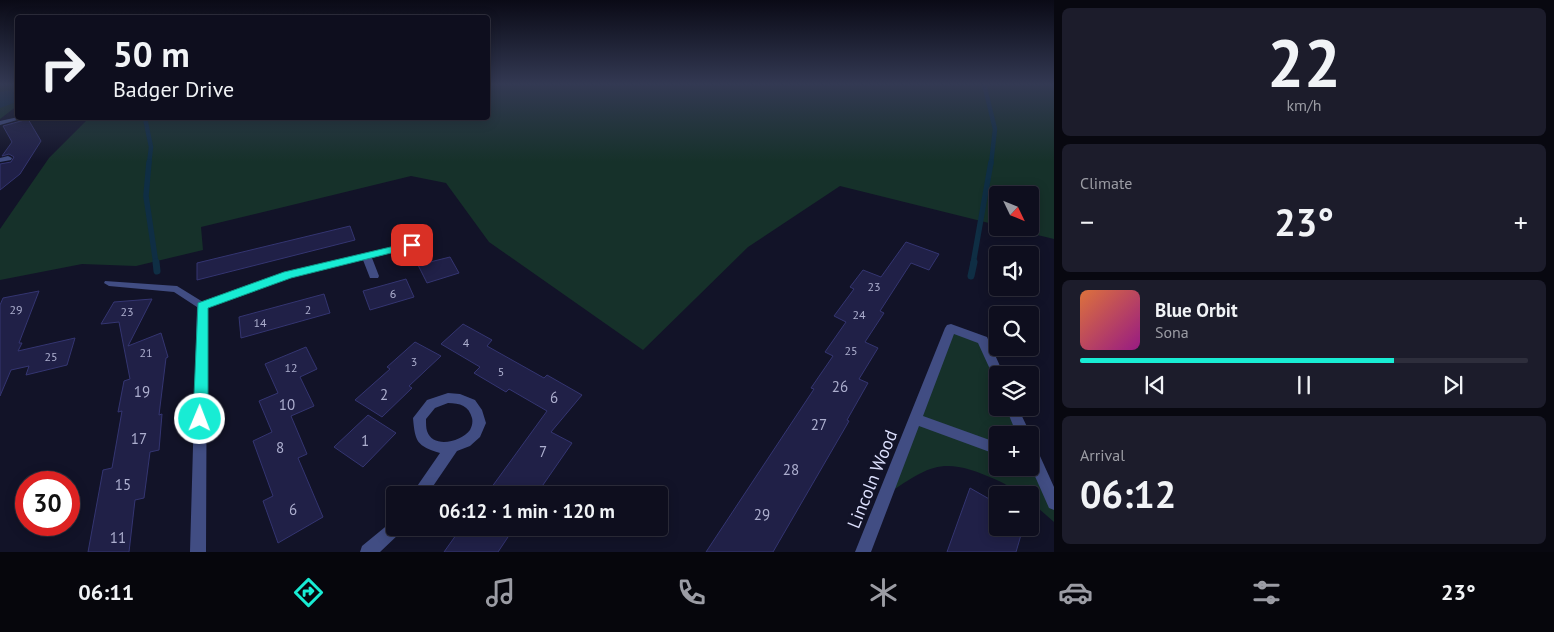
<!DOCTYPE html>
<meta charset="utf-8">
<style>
body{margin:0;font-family:"PT Sans",sans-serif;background:#1c1c2b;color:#f1f3f6;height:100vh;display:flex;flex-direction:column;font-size:19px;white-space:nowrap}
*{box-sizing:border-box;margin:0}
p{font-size:16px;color:#9b9ca4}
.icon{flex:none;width:28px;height:28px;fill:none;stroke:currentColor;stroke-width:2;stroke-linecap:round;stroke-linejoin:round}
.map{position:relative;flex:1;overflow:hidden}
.side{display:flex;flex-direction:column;gap:8px;padding:8px;background:#080810;width:500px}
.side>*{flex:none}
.top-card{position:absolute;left:15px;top:15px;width:475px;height:105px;border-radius:5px;box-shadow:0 2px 12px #0003,0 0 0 1px #2e2e3c;background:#0e0e1e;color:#f1f3f6;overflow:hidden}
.needle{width:32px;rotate:133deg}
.controls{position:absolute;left:989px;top:186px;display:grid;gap:10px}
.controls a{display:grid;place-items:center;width:50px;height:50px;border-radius:5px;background:#0e0e1e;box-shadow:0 2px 12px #0003,0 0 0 1px #2e2e3c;font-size:25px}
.speed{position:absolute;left:15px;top:471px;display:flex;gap:10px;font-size:25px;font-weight:700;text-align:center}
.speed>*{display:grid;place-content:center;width:65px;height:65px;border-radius:50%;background:#0e0e1e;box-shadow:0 2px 12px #0003,0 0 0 1px #2e2e3c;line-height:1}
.speed .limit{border:8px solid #d22;background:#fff;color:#111}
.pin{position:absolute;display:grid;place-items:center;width:42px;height:42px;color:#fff;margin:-21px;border-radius:10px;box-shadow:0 2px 8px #0006}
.me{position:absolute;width:55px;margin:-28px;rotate:1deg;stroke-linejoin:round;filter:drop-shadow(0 0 4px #0008)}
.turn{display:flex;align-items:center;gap:18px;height:105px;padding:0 15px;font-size:22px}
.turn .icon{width:65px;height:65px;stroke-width:2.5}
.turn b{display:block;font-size:35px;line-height:42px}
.big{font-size:38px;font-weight:800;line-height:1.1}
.side .widget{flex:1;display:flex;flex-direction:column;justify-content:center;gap:8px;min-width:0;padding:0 18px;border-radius:8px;background:#1c1c2b}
.side .dial{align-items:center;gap:0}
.dial b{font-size:65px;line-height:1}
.song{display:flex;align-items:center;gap:15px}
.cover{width:60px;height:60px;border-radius:8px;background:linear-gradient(135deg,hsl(20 70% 55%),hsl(310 70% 35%))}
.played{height:5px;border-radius:2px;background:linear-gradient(90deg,#18ecd4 70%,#2e2e3c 70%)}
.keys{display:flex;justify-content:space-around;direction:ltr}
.heat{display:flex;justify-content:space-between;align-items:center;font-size:28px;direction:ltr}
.trip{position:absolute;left:386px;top:486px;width:282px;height:50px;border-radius:5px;background:#0e0e1e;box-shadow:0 2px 12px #0003,0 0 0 1px #2e2e3c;font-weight:800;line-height:50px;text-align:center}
.tab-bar{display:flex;height:80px;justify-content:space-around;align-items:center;background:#06060c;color:#9b9ca4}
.tab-bar .icon{width:35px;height:35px}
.tab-bar .current{color:#18ecd4}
.tab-bar b{font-size:22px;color:#f1f3f6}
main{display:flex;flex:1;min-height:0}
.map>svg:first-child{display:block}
.green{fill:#16312a}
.water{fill:#0f2e44}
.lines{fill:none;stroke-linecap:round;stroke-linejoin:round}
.stream-far2{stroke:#0f2e44;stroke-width:4.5}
.stream-far1{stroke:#0f2e44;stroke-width:5.5}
.stream{stroke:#0f2e44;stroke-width:7}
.building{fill:#202047;stroke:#343571}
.minor{fill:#414d83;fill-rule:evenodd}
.route{fill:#18ecd4;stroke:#10998a}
.labels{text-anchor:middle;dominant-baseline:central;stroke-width:5;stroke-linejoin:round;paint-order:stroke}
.number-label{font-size:12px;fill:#adafcf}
.near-number-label{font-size:15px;fill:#adafcf}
.near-street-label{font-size:18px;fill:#dcdffc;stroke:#121328}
</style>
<main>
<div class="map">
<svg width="1054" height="552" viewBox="0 0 1054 552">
<rect width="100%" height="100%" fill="#121328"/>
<!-- green -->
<path class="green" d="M0,84H17V106L0,119Z
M488,84H1054V239L1009,228H1030V195H998L997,225L840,186L748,247L643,350L489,242L446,183L411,176L201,227L203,250L136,266L82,264L0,280V229L49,158L89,118H488Z
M951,328L983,340L998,375V408H1012L1024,435H998V468H1030V449L1054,503V522L1030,501V495C1018,495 1010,486 999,481C944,456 932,463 885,496Z"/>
<!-- water -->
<path class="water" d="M17,89V102L0,108V92Z"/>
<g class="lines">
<!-- stream-far2 -->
<path class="stream-far2" d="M984,84L995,129L991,164
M145,118L151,147L149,164"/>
<!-- stream-far1 -->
<path class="stream-far1" d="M149,162L146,196L156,264
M973,264L991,162"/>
<!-- stream -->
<path class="stream" d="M156,262L157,271
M971,276L974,262"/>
</g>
<!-- building -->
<path class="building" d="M28,119L41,141L20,174L0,190V164L11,162L14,157L9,154L2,156L12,142L3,126Z
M350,226L355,240L197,280V263Z
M906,242L939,254L929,270L911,263L880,311L884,313L865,342L878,348L859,379L868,383L847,420L849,421L773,552H706L814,389L811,388L833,356L825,352L846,322L834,316L854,289L850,287L863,270L881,277Z
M450,257L459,273L427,283L418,265Z
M406,279L414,297L370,310L363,291Z
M39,291L19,343H22L18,351L75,338L67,365L26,375L29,366L11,370L0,396V305L3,298Z
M324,294L330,313L241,338L239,317Z
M152,299L128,346L161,333L168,357L166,358L159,415L162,414L159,450L150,452L144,498L135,500L129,552H88L103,470L112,468L122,411L118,412L124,381L130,379L119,322L101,324L114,302Z
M463,324L492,340L487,346L544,378L547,375L582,395L551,432L572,443L536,495H486L547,411L509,389L506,392L474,373L480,367L441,344Z
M415,342L441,356L409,386L412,388L382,417L355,400L390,369L387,367Z
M306,347L317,369L300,377L314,406L291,416L307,454L298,458L323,517L278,543L263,501L273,496L253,441L272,432L259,401L278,393L265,364Z
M368,415L396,433L363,467L334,447Z
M970,488L998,504V528H1023L1016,552H947Z
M461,528H514L498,552H444Z"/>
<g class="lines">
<!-- minor -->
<path class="minor" d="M18,117L24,118L0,125V121Z
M8,156L12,158L11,160L0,162V158Z
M412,242L415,243L417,245L415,247L372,258L379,276L378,278H370L363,260L291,277L207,308L206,552H190L197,307L174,292L109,286L104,283L105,281L177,286L203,302L284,273Z
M951,324L987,337L1004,375H998V380L994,378L978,343L954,334L923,416L998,443V455L919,426L871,552H855L945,328L947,325Z
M448,393L460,394L475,400L482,410L486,423L480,437L470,446L457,451L427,495H411L440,453C417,446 415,442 413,418L427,400ZM448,403C460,403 469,406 472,418C473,422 472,426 470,430C461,442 433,449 427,431C426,428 426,423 426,419L435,408Z
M1006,408H1018L1031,435L1030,436V435H1017Z
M1030,443L1035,445L1054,487V510L1049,508L1030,465Z
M395,521V528H403L400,533L380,552H360L362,546L390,523Z"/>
</g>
<!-- sky -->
<linearGradient id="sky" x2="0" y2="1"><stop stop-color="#0a0a16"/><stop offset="0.52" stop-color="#333953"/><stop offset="1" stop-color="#333953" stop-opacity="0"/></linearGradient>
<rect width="1054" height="162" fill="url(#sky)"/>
<!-- route -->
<path class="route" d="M412,242L415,243V247L291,278L208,308V419L206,423L200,425L195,423L193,419L198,303L284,272Z"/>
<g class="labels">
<!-- number labels -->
<g class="number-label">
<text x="874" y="286">23</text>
<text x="393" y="293">6</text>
<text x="16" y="309">29</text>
<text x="308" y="309">2</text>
<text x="127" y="311">23</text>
<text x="859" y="314">24</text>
<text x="260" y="322">14</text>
<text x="466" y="342">4</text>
<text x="851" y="350">25</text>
<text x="146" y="352">21</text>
<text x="51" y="356">25</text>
<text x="414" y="361">3</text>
<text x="291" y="367">12</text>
<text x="501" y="371">5</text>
</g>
<!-- near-number labels -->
<g class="near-number-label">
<text x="840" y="386">26</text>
<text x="142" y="391">19</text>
<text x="384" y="394">2</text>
<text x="554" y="397">6</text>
<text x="287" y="404">10</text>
<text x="819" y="424">27</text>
<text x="139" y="438">17</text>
<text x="365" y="440">1</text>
<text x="280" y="447">8</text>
<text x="543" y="451">7</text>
<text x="791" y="469">28</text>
<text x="123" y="484">15</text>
<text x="293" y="509">6</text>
<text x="762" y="514">29</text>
<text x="118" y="537">11</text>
</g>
<!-- near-street labels -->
<g class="near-street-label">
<text transform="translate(872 479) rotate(-68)">Lincoln Wood</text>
</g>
</g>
</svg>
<div class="controls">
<a><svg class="needle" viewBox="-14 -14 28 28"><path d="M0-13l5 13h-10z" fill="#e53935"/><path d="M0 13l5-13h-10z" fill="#9b9ca4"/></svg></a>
<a><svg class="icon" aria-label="sound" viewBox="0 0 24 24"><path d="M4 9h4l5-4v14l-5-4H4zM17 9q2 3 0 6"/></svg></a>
<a><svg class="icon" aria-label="search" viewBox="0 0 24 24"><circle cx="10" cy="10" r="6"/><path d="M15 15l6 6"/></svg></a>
<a><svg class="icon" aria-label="layers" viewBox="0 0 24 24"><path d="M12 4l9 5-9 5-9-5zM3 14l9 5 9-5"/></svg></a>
<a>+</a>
<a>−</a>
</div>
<div class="speed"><div class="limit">30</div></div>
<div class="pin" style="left:412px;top:245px;background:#d93025"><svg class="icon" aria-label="arrive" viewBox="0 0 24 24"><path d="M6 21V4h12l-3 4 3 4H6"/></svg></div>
<svg class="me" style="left:200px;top:419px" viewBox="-20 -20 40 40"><circle r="17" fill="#18ecd4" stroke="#fff" stroke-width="3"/><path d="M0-11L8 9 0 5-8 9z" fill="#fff"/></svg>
<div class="trip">06:12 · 1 min · 120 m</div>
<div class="top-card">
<div class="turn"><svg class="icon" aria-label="right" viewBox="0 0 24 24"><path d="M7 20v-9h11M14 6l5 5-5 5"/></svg><div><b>50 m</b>Badger Drive</div></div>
</div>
</div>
<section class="side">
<div class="widget dial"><b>22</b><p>km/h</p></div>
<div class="widget"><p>Climate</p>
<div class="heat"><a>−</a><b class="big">23°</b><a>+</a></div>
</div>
<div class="widget">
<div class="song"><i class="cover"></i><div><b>Blue Orbit</b><p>Sona</p></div></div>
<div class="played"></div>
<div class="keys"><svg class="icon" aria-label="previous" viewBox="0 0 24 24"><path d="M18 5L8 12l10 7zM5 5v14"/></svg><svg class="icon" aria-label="pause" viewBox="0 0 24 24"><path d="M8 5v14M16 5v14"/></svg><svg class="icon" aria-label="next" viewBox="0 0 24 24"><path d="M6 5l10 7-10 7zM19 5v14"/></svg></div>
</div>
<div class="widget"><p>Arrival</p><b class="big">06:12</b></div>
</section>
</main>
<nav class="tab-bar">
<b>06:11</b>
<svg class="icon current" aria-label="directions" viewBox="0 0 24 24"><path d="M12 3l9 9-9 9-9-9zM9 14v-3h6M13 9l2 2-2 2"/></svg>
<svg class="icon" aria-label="music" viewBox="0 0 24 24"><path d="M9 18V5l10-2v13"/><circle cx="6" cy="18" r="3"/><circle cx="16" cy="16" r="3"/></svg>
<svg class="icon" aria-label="phone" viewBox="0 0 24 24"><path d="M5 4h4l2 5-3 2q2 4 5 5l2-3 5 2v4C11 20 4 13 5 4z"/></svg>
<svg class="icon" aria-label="climate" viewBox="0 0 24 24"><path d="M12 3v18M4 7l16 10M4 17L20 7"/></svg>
<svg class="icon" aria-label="car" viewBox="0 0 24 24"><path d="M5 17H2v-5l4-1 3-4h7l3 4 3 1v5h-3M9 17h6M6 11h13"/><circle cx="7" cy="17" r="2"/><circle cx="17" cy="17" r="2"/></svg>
<svg class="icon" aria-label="filters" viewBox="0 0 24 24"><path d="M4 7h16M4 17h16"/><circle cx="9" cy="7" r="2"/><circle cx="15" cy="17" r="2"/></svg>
<b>23°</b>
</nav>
